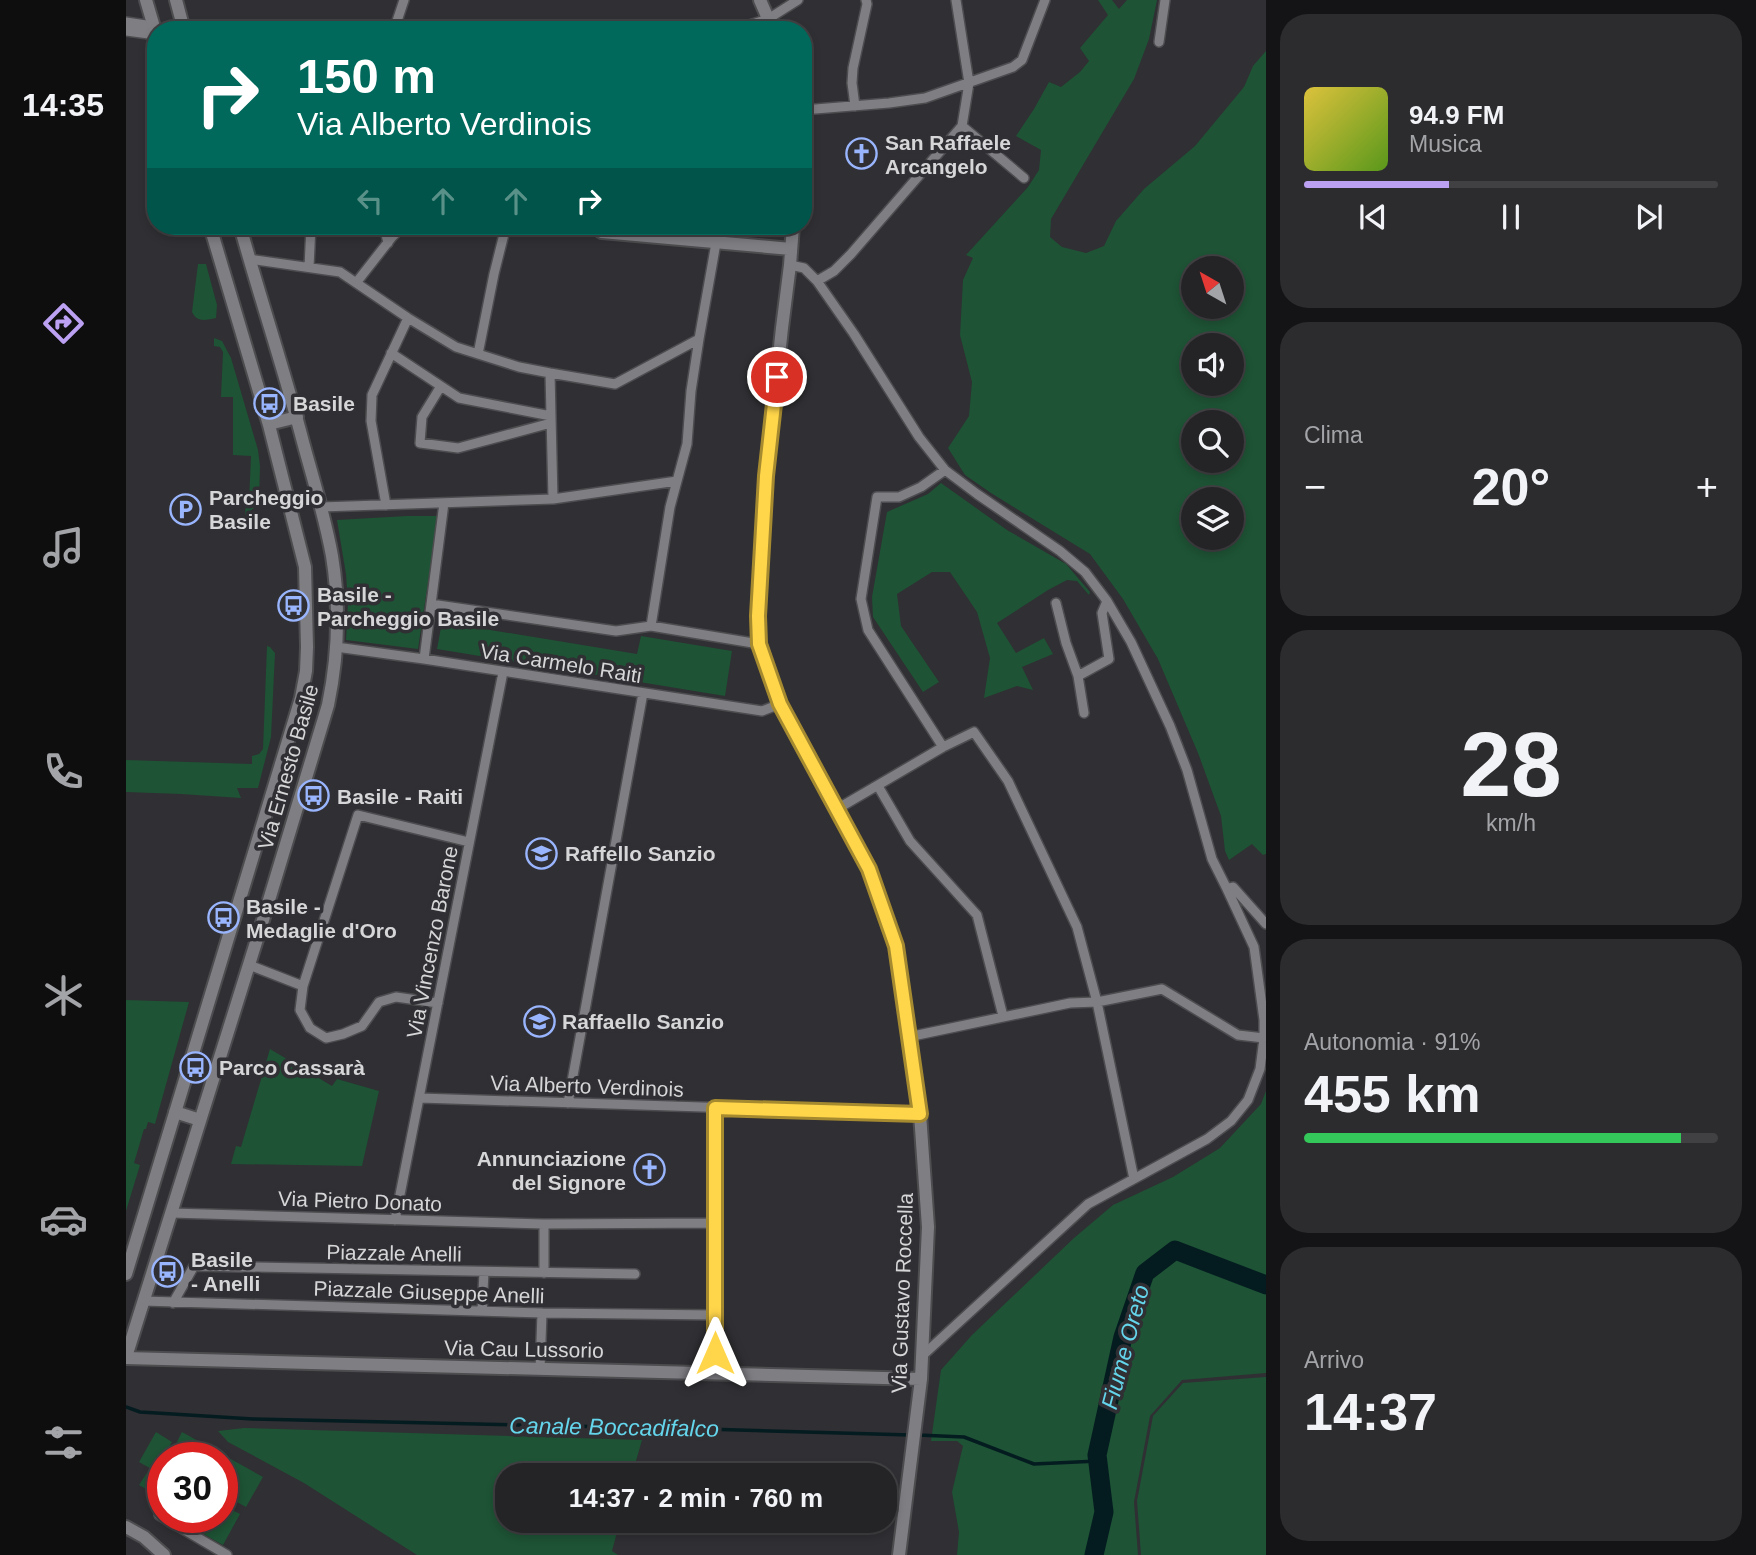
<!DOCTYPE html>
<html lang="it">
<meta charset="utf-8">
<style>
body{margin:0;font-family:Helvetica,sans-serif;background:#2c2b2e;color:#f1f3f6;height:100vh;display:flex;flex-direction:column;font-size:26px;white-space:nowrap}
*{box-sizing:border-box;margin:0}
p{font-size:23px;color:#a3a4a7}
.icon{flex:none;width:38px;height:38px;fill:none;stroke:currentColor;stroke-width:2;stroke-linecap:round;stroke-linejoin:round}
.map{position:relative;flex:1;overflow:hidden}
.sheet{display:flex;flex-direction:column;gap:14px;padding:14px;background:#141315;width:490px}
.sheet>*{flex:none}
.top-card{position:absolute;left:21px;top:21px;width:665px;height:214px;border-radius:28px;box-shadow:0 4px 10px #0003,0 0 0 2px #414043;background:#00695c;color:#fff;overflow:hidden}
.needle{width:46px;rotate:321deg}
.fabs{position:absolute;left:1055px;top:256px;display:grid;gap:14px}
.fabs a{display:grid;place-items:center;width:63px;height:63px;border-radius:50%;background:#242326;box-shadow:0 4px 10px #0003,0 0 0 2px #414043;font-size:35px}
.speed{position:absolute;left:21px;top:1442px;display:flex;gap:14px;font-size:35px;font-weight:700;text-align:center}
.speed>*{display:grid;place-content:center;width:91px;height:91px;border-radius:50%;background:#242326;box-shadow:0 4px 10px #0003,0 0 0 2px #414043;line-height:1}
.speed .limit{border:10px solid #d22;background:#fff;color:#111}
.pin{position:absolute;display:grid;place-items:center;width:60px;height:60px;color:#fff;margin:-30px;border:4px solid #fff;border-radius:50%;box-shadow:0 2px 7px #0007}
.me{position:absolute;width:77px;margin:-38px;rotate:0deg;stroke-linejoin:round;filter:drop-shadow(0 0 5px #0008)}
.turn{display:flex;align-items:center;gap:24px;height:147px;padding:0 35px;font-size:32px}
.turn .icon{width:91px;height:91px;stroke-width:2.5}
.turn b{display:block;font-size:49px;line-height:60px}
.lanes{display:flex;align-items:center;height:66px;padding:0 35px;background:#0003;justify-content:center;gap:35px;direction:ltr}
.lanes .off{opacity:.35}
.big{font-size:52px;font-weight:700;line-height:1.1}
.sheet .tile{flex:1;display:flex;flex-direction:column;justify-content:center;gap:10px;min-width:0;padding:0 24px;border-radius:28px;background:#2c2b2e}
.sheet .dial{align-items:center;gap:0}
.dial b{font-size:91px;line-height:1}
.song{display:flex;align-items:center;gap:21px}
.cover{width:84px;height:84px;border-radius:10px;background:linear-gradient(135deg,hsl(50 70% 55%),hsl(90 70% 35%))}
.played{height:7px;border-radius:4px;background:linear-gradient(90deg,#bca0f2 35%,#414043 35%)}
.keys{display:flex;justify-content:space-around;direction:ltr}
.heat{display:flex;justify-content:space-between;align-items:center;font-size:38px;direction:ltr}
.charge{height:10px;border-radius:5px;background:linear-gradient(90deg,#34c759 91%,#414043 0)}
.trip{position:absolute;left:369px;top:1463px;width:402px;height:70px;border-radius:28px;background:#242326;box-shadow:0 4px 10px #0003,0 0 0 2px #414043;font-weight:700;line-height:70px;text-align:center}
main{display:flex;flex:1;min-height:0}
.tabs{display:flex;flex-direction:column;width:126px;justify-content:space-around;align-items:center;background:#0e0e0f;color:#a3a4a7}
.tabs .icon{width:49px;height:49px}
.tabs .active{color:#bca0f2}
.tabs b{font-size:32px;color:#f1f3f6}
.map>svg:first-child{display:block}
.green{fill:#1e5335;fill-rule:evenodd}
.lines{fill:none;stroke-linecap:round;stroke-linejoin:round}
.stream{stroke:#041c20;stroke-width:3.5}
.river{stroke:#041c20;stroke-width:19}
.street-casing{stroke:#4d4c4f;stroke-width:12}
.secondary-casing{stroke:#4d4c4f;stroke-width:16}
.street{stroke:#7f7e83;stroke-width:9}
.secondary{stroke:#7f7e83;stroke-width:12}
.route-casing{stroke:#a68a30;stroke-width:18}
.route{stroke:#ffd54a;stroke-width:12}
.labels{text-anchor:middle;dominant-baseline:central;stroke-width:7;stroke-linejoin:round;paint-order:stroke}
.poi-label{font-size:21px;font-weight:bold;fill:#d6d6d8;stroke:#302f33;text-anchor:start}
.street-label{font-size:21px;fill:#d6d6d8;stroke:#302f33}
.water-label{font-size:23px;font-style:italic;fill:#64d5eb;stroke:#302f33}
</style>
<main>
<nav class="tabs">
<b>14:35</b>
<svg class="icon active" aria-label="directions" viewBox="0 0 24 24"><path d="M12 3l9 9-9 9-9-9zM9 14v-3h6M13 9l2 2-2 2"/></svg>
<svg class="icon" aria-label="music" viewBox="0 0 24 24"><path d="M9 18V5l10-2v13"/><circle cx="6" cy="18" r="3"/><circle cx="16" cy="16" r="3"/></svg>
<svg class="icon" aria-label="phone" viewBox="0 0 24 24"><path d="M5 4h4l2 5-3 2q2 4 5 5l2-3 5 2v4C11 20 4 13 5 4z"/></svg>
<svg class="icon" aria-label="climate" viewBox="0 0 24 24"><path d="M12 3v18M4 7l16 10M4 17L20 7"/></svg>
<svg class="icon" aria-label="car" viewBox="0 0 24 24"><path d="M5 17H2v-5l4-1 3-4h7l3 4 3 1v5h-3M9 17h6M6 11h13"/><circle cx="7" cy="17" r="2"/><circle cx="17" cy="17" r="2"/></svg>
<svg class="icon" aria-label="filters" viewBox="0 0 24 24"><path d="M4 7h16M4 17h16"/><circle cx="9" cy="7" r="2"/><circle cx="15" cy="17" r="2"/></svg>
</nav>
<div class="map">
<svg width="1140" height="1555" viewBox="0 0 1140 1555">
<rect width="100%" height="100%" fill="#302f33"/>
<!-- green -->
<path class="green" d="M972,0H986L993,9L1001,0H1031L1023,39L1008,79L925,219L924,237L936,247L960,253L978,246L990,221L1018,189L1069,146L1118,87L1127,66L1140,51V854L1137,855L1126,844L1103,860L1099,851L1095,816L1072,753L1032,659L997,599L964,554L865,493L839,475L822,448L843,416L846,382L834,335L837,280L847,258L840,255L902,187L913,170L915,150L890,136L908,109L923,82L935,87L954,72L963,61L954,48L982,15ZM1068,268H1106V306H1068ZM1068,345H1106V383H1068ZM1068,422H1106V460H1068ZM1068,499H1106V537H1068Z
M72,264H80L91,305L90,318C80,320 71,323 66,312Z
M88,338L96,341L105,358L132,450L134,466L133,501L128,508L119,515L120,503L123,502L125,456L107,455V397H95L97,352L94,347L88,346Z
M815,483L881,530L940,564L964,592L963,595L951,581L941,580L922,590L871,623L890,653L918,638L927,654L896,667L907,690L891,686L858,698L864,658L851,612L824,572H806L771,594L775,626L813,682L797,692L747,617L746,597L761,512L802,494Z
M281,516H312L292,649L220,640L222,603L220,574L211,520Z
M316,622L511,654L515,636L606,651L599,696L311,649Z
M141,646L144,647L149,653L145,737L132,788H111L115,798L55,794L0,792V760L126,764V756L133,754L137,749Z
M0,1000L63,1002L29,1124L22,1122L20,1129H18L8,1163L14,1165L0,1211Z
M144,1049L206,1086L211,1079L253,1091L236,1166L105,1164L110,1146L115,1147Z
M1140,1091V1373L1056,1380L1024,1416L1008,1502L1012,1555H831L833,1532L826,1492L837,1446L831,1441H805L815,1370L846,1335L948,1238L987,1205L1047,1177L1094,1148L1135,1104Z
M1140,1377V1555H1015L1011,1501L1027,1416L1057,1383Z
M118,1428L516,1440L506,1475H382V1521H494L486,1551L492,1555H291L178,1483L102,1442L92,1431Z
M30,1432L46,1442L29,1471L13,1462Z
M56,1432L137,1477L120,1507L96,1494V1458H43Z
M22,1471L37,1479V1499L13,1485Z
M96,1505L114,1514L97,1545L47,1517H96Z"/>
<g class="lines">
<!-- stream -->
<path class="stream" d="M0,1407L14,1412L127,1419L578,1429L784,1435
M792,1435L838,1437L908,1464L972,1461"/>
<!-- river -->
<path class="river" d="M968,1555L978,1512L971,1455L997,1337L1019,1273L1049,1250L1140,1285"/>
<defs>
<path id="street" d="M0,22L27,26
M268,30L278,0
M608,30L642,19L672,0
M0,31L30,35
M1033,42L1039,0
M729,106L726,83L727,68L741,4L740,0
M677,110L763,103L799,98L887,67L896,60L919,0
M836,126L898,178
M258,226L262,243
M123,259L214,272L282,318L330,347L393,367L424,373L489,384L573,339L590,243
M664,265L678,268L691,281L708,271L725,254L836,126L843,83L830,0
M183,267L185,226
M691,281L728,334L793,437L819,470L851,494L934,551L959,572L981,601L1005,642L1044,726L1061,770L1086,859L1101,889L1128,947L1138,1020V1038L1134,1069L1122,1100L1105,1121L1081,1139L962,1204L796,1356
M230,283L266,237L277,226
M265,353L333,398L425,416L427,499
M352,354L368,274L380,226
M424,373L425,416
M315,386L296,417L294,443L332,448L425,423
M819,470L795,487L773,497H751L735,599L742,630L817,747L848,732L882,781L951,927L971,1002L1008,1179
M260,505L245,421L246,395L282,318
M195,507L427,499L551,481
M930,603L940,643L952,676L958,713
M305,604L490,631L525,626L633,644
M525,626L544,507L561,444L565,391L573,339
M210,647L298,659L636,711L654,704
M298,659L318,503
M952,676L983,659L976,613L981,601
M752,786L784,841L851,915L877,1016
M711,809L817,747
M1101,889L1107,887L1140,924
M123,965L177,986L174,1010L184,1028L200,1038L217,1034L236,1026L253,1002L270,997L312,1003
M177,986L232,815L343,842
M782,1037L944,1003L971,1002L1036,989L1112,1035L1138,1038
M294,1098L794,1114
M442,1103L517,693
M45,1213L418,1224L590,1223
M269,1220L377,672
M418,1224V1273
M17,1301L416,1313L589,1315
M47,1303L68,1266L509,1274
M356,1311L358,1272
M414,1369L416,1313
M588,1373L589,1108
M33,1515L101,1555"/>
<path id="secondary" d="M20,0L30,34
M50,0L58,30
M634,0L647,30
M467,226L476,232L665,249
M667,226L664,265L656,328L640,476L632,616L633,644L654,704L743,869L770,946L794,1114L802,1227L795,1379L773,1555
M143,424L171,417
M49,1112L74,1120
M0,1274L175,698L180,671L181,647L179,567L143,425L84,226
M0,1357L137,920L202,705C212,657 214,605 206,556C199,517 187,479 177,442C158,369 134,298 114,226
M0,1358L795,1379
M0,1527L18,1537L38,1555"/>
</defs>
<!-- street casing -->
<use href="#street" class="street-casing"/>
<!-- secondary casing -->
<use href="#secondary" class="secondary-casing"/>
<!-- street -->
<use href="#street" class="street"/>
<!-- secondary -->
<use href="#secondary" class="secondary"/>
</g>
<g class="lines">
<defs>
<path id="route" d="M589,1353V1108L794,1114L770,946L743,869L654,704L633,644L632,616L640,476L651,377"/>
</defs>
<!-- route casing -->
<use href="#route" class="route-casing"/>
<!-- route -->
<use href="#route" class="route"/>
</g>
<!-- icons -->
<defs>
<symbol id="church-ring" viewBox="-11 -11 22 22"><circle r="9.5" fill="#302f33" stroke="#99b5fd" stroke-width="1.5"/><path d="M-1.2-6h2.4v3.5h3.3v2.4h-3.3V6h-2.4V-.1h-3.3v-2.4h3.3Z" fill="#99b5fd"/></symbol>
<symbol id="bus-ring" viewBox="-11 -11 22 22"><circle r="9.5" fill="#302f33" stroke="#99b5fd" stroke-width="1.5"/><path d="M-5-6H5V4H4V6H2V4H-2V6H-4V4H-5ZM-3.5-4V0h7V-4ZM-3.5 1.2v1.5H-2V1.2ZM2 1.2v1.5H3.5V1.2Z" fill="#99b5fd"/></symbol>
<symbol id="parking-ring" viewBox="-11 -11 22 22"><circle r="9.5" fill="#302f33" stroke="#99b5fd" stroke-width="1.5"/><path d="M-3.5-5.5H1a3.5 3.5 0 0 1 0 7H-1V5.5H-3.5ZM-1-3.4V-.6H.8a1.4 1.4 0 0 0 0-2.8Z" fill="#99b5fd"/></symbol>
<symbol id="school-ring" viewBox="-11 -11 22 22"><circle r="9.5" fill="#302f33" stroke="#99b5fd" stroke-width="1.5"/><path d="M0-5L7-2L0 1L-7-2ZM-4 1L0 2.5L4 1V4Q0 6-4 4Z" fill="#99b5fd"/></symbol>
</defs>
<g fill-rule="evenodd">
<use href="#church-ring" x="718" y="136" width="35" height="35"/>
<use href="#bus-ring" x="126" y="386" width="35" height="35"/>
<use href="#parking-ring" x="42" y="492" width="35" height="35"/>
<use href="#bus-ring" x="150" y="588" width="35" height="35"/>
<use href="#bus-ring" x="170" y="778" width="35" height="35"/>
<use href="#school-ring" x="398" y="836" width="35" height="35"/>
<use href="#bus-ring" x="80" y="900" width="35" height="35"/>
<use href="#school-ring" x="396" y="1004" width="35" height="35"/>
<use href="#bus-ring" x="52" y="1050" width="35" height="35"/>
<use href="#church-ring" x="506" y="1152" width="35" height="35"/>
<use href="#bus-ring" x="24" y="1254" width="35" height="35"/>
</g>
<g class="labels">
<!-- poi labels -->
<g class="poi-label">
<text x="759" y="142">San Raffaele<tspan x="759" dy="24">Arcangelo</tspan></text>
<text x="167" y="403">Basile</text>
<text x="83" y="497">Parcheggio<tspan x="83" dy="24">Basile</tspan></text>
<text x="191" y="594">Basile -<tspan x="191" dy="24">Parcheggio Basile</tspan></text>
<text x="211" y="796">Basile - Raiti</text>
<text x="439" y="853">Raffello Sanzio</text>
<text x="120" y="906">Basile -<tspan x="120" dy="24">Medaglie d'Oro</tspan></text>
<text x="436" y="1021">Raffaello Sanzio</text>
<text x="93" y="1067">Parco Cassarà</text>
<text x="500" y="1158" text-anchor="end">Annunciazione<tspan x="500" dy="24">del Signore</tspan></text>
<text x="65" y="1259">Basile<tspan x="65" dy="24">- Anelli</tspan></text>
</g>
<!-- street labels -->
<g class="street-label">
<text transform="translate(435 663) rotate(9)">Via Carmelo Raiti</text>
<text transform="translate(162 767) rotate(-74)">Via Ernesto Basile</text>
<text transform="translate(306 942) rotate(-79)">Via Vincenzo Barone</text>
<text transform="translate(461 1086) rotate(2)">Via Alberto Verdinois</text>
<text transform="translate(234 1201) rotate(2)">Via Pietro Donato</text>
<text transform="translate(268 1253) rotate(1)">Piazzale Anelli</text>
<text transform="translate(303 1292) rotate(2)">Piazzale Giuseppe Anelli</text>
<text transform="translate(776 1293) rotate(-88)">Via Gustavo Roccella</text>
<text transform="translate(398 1349) rotate(1)">Via Cau Lussorio</text>
</g>
<!-- water labels -->
<g class="water-label">
<text transform="translate(999 1347) rotate(-75)">Fiume Oreto</text>
<text transform="translate(488 1427) rotate(1)">Canale Boccadifalco</text>
</g>
</g>
</svg>
<div class="fabs">
<a><svg class="needle" viewBox="-14 -14 28 28"><path d="M0-13l5 13h-10z" fill="#e53935"/><path d="M0 13l5-13h-10z" fill="#a3a4a7"/></svg></a>
<a><svg class="icon" aria-label="sound" viewBox="0 0 24 24"><path d="M4 9h4l5-4v14l-5-4H4zM17 9q2 3 0 6"/></svg></a>
<a><svg class="icon" aria-label="search" viewBox="0 0 24 24"><circle cx="10" cy="10" r="6"/><path d="M15 15l6 6"/></svg></a>
<a><svg class="icon" aria-label="layers" viewBox="0 0 24 24"><path d="M12 4l9 5-9 5-9-5zM3 14l9 5 9-5"/></svg></a>
</div>
<div class="speed"><div class="limit">30</div></div>
<div class="pin" style="left:651px;top:377px;background:#d93025"><svg class="icon" aria-label="arrive" viewBox="0 0 24 24"><path d="M6 21V4h12l-3 4 3 4H6"/></svg></div>
<svg class="me" style="left:589px;top:1353px" viewBox="-20 -20 40 40"><path d="M0-17L14 15 0 8-14 15z" fill="#ffd54a" stroke="#fff" stroke-width="4"/></svg>
<div class="trip">14:37 · 2 min · 760 m</div>
<div class="top-card">
<div class="turn"><svg class="icon" aria-label="right" viewBox="0 0 24 24"><path d="M7 20v-9h11M14 6l5 5-5 5"/></svg><div><b>150 m</b>Via Alberto Verdinois</div></div>
<div class="lanes"><svg class="icon off" aria-label="left" viewBox="0 0 24 24"><path d="M17 20v-9H6M10 6l-5 5 5 5"/></svg><svg class="icon off" aria-label="ahead" viewBox="0 0 24 24"><path d="M12 20V5M6 11l6-6 6 6"/></svg><svg class="icon off" aria-label="ahead" viewBox="0 0 24 24"><path d="M12 20V5M6 11l6-6 6 6"/></svg><svg class="icon" aria-label="right" viewBox="0 0 24 24"><path d="M7 20v-9h11M14 6l5 5-5 5"/></svg></div>
</div>
</div>
<section class="sheet">
<div class="tile">
<div class="song"><i class="cover"></i><div><b>94.9 FM</b><p>Musica</p></div></div>
<div class="played"></div>
<div class="keys"><svg class="icon" aria-label="previous" viewBox="0 0 24 24"><path d="M18 5L8 12l10 7zM5 5v14"/></svg><svg class="icon" aria-label="pause" viewBox="0 0 24 24"><path d="M8 5v14M16 5v14"/></svg><svg class="icon" aria-label="next" viewBox="0 0 24 24"><path d="M6 5l10 7-10 7zM19 5v14"/></svg></div>
</div>
<div class="tile"><p>Clima</p>
<div class="heat"><a>−</a><b class="big">20°</b><a>+</a></div>
</div>
<div class="tile dial"><b>28</b><p>km/h</p></div>
<div class="tile"><p>Autonomia · 91%</p><b class="big">455 km</b><div class="charge"></div></div>
<div class="tile"><p>Arrivo</p><b class="big">14:37</b></div>
</section>
</main>
